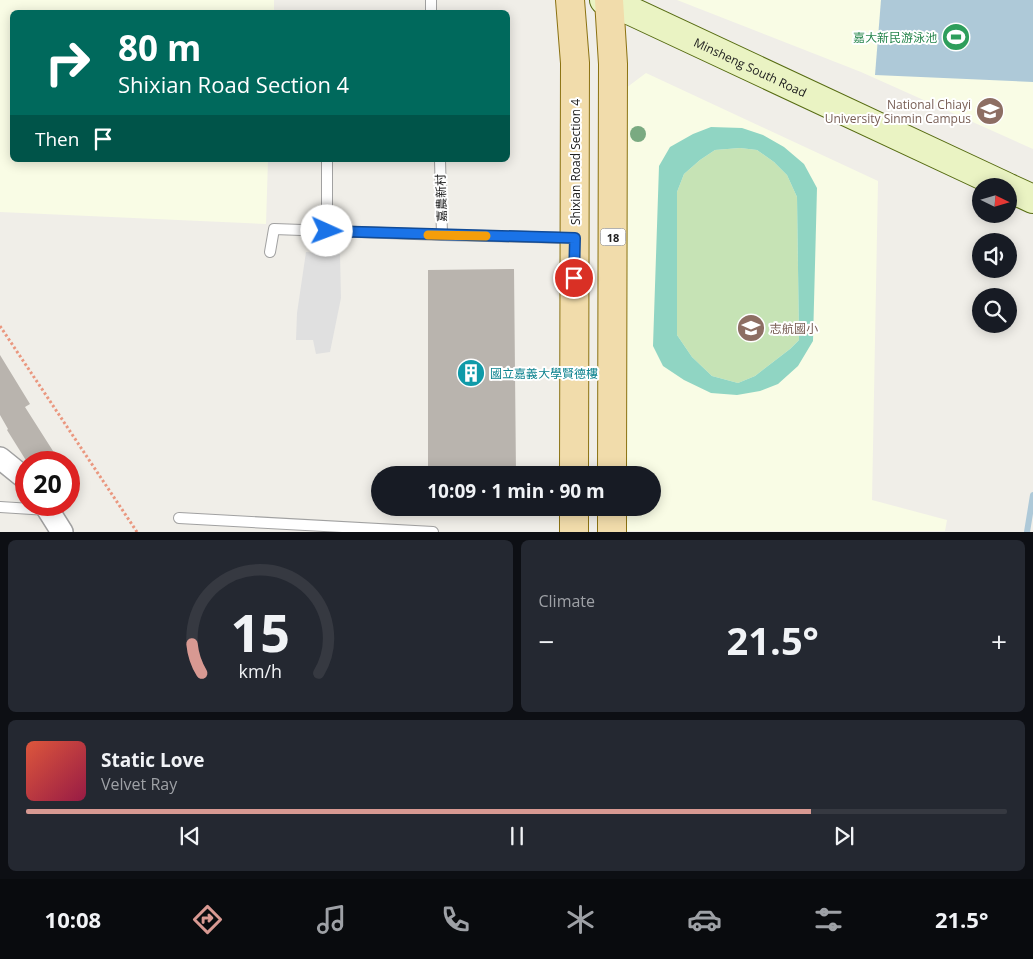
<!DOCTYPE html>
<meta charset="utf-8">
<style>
body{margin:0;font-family:"Open Sans","Noto Sans TC",sans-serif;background:#242831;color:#f1f3f6;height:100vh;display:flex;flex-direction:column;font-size:19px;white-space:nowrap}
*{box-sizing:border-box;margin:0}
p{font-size:16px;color:#9ea1a6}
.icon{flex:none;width:28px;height:28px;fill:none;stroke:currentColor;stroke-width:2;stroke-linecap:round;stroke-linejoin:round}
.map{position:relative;height:532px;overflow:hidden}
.sheet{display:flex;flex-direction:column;gap:8px;padding:8px;background:#0d0f14;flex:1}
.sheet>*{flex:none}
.banner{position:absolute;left:10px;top:10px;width:500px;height:152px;border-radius:8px;box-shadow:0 2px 12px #0003;background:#00695c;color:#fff;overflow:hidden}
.needle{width:32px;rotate:95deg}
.tools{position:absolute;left:972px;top:178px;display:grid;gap:10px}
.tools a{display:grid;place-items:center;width:45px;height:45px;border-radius:50%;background:#171b24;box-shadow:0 2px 12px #0003;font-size:25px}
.speed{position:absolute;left:15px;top:451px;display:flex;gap:10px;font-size:25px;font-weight:700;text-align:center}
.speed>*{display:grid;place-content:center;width:65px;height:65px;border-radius:50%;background:#171b24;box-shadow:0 2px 12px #0003;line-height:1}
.speed .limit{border:8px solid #d22;background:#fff;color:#111}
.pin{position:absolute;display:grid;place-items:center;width:42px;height:42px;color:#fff;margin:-21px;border:2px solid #fff;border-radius:50%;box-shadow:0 1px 5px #0007}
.me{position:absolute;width:55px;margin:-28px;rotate:92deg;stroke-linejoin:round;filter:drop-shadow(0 0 4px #0008)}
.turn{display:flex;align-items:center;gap:18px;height:105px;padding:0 25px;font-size:22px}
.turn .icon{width:65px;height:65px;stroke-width:2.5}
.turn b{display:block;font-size:35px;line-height:42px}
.then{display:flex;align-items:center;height:48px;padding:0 25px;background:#0003;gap:10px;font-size:19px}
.big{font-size:38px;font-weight:700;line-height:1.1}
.sheet .widget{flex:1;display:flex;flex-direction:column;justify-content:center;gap:8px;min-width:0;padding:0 18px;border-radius:8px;background:#242831}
.sheet .dial{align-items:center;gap:0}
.dial svg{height:130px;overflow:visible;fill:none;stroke:#363941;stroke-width:7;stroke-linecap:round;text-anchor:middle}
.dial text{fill:#f1f3f6;stroke:none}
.song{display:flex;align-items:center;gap:15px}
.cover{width:60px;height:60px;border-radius:8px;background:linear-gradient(135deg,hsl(10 70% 55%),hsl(340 70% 35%))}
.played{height:5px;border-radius:2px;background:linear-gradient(90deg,#d89992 80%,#363941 80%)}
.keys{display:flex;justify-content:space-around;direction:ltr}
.heat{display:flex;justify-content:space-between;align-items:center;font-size:28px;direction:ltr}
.sheet .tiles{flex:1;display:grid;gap:8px;grid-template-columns:1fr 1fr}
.widget:last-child{grid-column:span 2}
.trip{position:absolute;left:371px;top:466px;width:290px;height:50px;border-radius:25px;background:#171b24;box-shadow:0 2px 12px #0003;font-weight:700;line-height:50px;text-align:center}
.dock{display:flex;height:80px;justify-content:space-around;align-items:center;background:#090b0e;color:#9ea1a6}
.dock .icon{width:35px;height:35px}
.dock .current{color:#d89992}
.dock b{font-size:22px;color:#f1f3f6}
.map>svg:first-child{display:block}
.education{fill:#f9fce5}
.grass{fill:#c6e3b5}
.pitch{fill:#90d5c3;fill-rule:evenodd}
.parking{fill:#e0e0e0}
.water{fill:#aec9d8}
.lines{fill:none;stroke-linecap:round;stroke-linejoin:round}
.stream{stroke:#aec9d8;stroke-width:6}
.building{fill:#b9b4ae}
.service-casing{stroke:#a1a1a1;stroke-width:12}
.minor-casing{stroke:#a1a1a1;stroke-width:24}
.secondary-casing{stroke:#576c12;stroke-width:30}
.primary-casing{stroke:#8b7212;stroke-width:30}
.path{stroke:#ea977f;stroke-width:3;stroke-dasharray:2.5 2.5;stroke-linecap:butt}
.service{stroke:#fff;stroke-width:10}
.minor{stroke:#fff;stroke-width:21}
.secondary{stroke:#eaf3c3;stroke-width:28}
.primary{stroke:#f1dcab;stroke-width:28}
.tree{fill:#7aaa81}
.route-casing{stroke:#114b97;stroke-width:12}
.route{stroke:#1a73e8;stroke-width:9}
.slow{stroke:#f59e0b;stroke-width:9}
.labels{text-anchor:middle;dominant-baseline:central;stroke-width:4;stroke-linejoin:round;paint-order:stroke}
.shield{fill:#fff;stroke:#636363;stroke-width:1}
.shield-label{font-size:11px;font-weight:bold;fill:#202020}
.leisure-label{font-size:12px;fill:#27864d;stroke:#fff;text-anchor:end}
.street-label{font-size:12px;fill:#202020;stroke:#fff}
.education-label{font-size:12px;fill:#785e54;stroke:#fff;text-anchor:end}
.culture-label{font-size:12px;fill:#0d838f;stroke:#fff;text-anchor:start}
</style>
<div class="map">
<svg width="1033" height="532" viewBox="0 0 1033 532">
<rect width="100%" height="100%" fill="#f0eee8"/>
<!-- education -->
<path class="education" d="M0,0H274V12H12V160H268L266,224L0,212Z
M677,0H1033V149L861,72Z
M646,73L878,181L872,500L947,520L945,531H626V508H652V475H626V88Z"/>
<!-- grass -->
<path class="grass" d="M740,148L757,150L774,162L787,175L797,197L799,340L790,349L755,376L738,383L712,376L692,357L677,335V192L684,174L700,160L715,150Z"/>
<!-- pitch -->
<path class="pitch" d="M711,127L742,128L763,135L784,147L804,164L817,188L813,341L798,366L778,384L760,391L737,395L711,393L684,380L663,366L653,346L659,166L670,147L693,134ZM740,148L757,150L774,162L787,175L797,197L799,340L790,349L755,376L738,383L712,376L692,357L677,335V192L684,174L700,160L715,150Z"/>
<!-- parking -->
<path class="parking" d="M306,252L340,254L341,298L330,352L316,354L313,340H296L297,313Z"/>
<!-- water -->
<path class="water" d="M881,0H1033V82L875,75Z"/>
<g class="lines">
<!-- stream -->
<path class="stream" d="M1027,532L1033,495"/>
</g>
<!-- building -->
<path class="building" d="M514,269L516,475H428V270Z
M0,355L30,404L25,407L60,462H27L7,430L8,429L0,415Z"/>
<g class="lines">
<defs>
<path id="service" d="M431,0V12
M327,160V231
M440,160L442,235
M270,252L274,229L442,235L574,238
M0,507L48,510
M179,518L433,532"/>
<path id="minor" d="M0,458L26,479
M45,505L62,532"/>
<g id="secondary">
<path id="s1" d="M604,0L633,12L1005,186"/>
<path d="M1009,188L1033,199"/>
</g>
<path id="primary" d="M570,0L575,63L574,475
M609,0L613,64L612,475
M574,532V508
M612,532V508"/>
</defs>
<!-- service casing -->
<use href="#service" class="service-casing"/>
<!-- minor casing -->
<use href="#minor" class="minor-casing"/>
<!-- secondary casing -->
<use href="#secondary" class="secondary-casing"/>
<!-- primary casing -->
<use href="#primary" class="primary-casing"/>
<!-- path -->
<path class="path" d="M0,326L137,532"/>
<!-- service -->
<use href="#service" class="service"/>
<!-- minor -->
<use href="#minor" class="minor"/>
<!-- secondary -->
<use href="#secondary" class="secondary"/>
<!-- primary -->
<use href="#primary" class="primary"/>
</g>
<!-- trees -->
<circle class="tree" cx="638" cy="134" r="8"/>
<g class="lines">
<defs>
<path id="route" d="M327,231L575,238L574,278"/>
</defs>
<!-- route casing -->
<use href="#route" class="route-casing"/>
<!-- route -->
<use href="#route" class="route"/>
<!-- slow -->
<path class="slow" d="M428,235L486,236"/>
</g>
<!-- icons -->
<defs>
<symbol id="stadium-disc" viewBox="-11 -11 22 22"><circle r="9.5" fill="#2e9e5b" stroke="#fff"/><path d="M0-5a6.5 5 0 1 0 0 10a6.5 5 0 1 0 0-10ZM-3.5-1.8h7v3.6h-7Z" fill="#fff"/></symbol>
<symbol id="university-disc" viewBox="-11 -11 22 22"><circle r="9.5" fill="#8d6e63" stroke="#fff"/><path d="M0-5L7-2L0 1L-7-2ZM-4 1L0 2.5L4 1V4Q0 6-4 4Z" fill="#fff"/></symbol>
<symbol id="school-disc" viewBox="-11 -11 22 22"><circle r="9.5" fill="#8d6e63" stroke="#fff"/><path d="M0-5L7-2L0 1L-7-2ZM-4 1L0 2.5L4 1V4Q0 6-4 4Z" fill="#fff"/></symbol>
<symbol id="building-disc" viewBox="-11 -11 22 22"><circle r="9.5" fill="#0f9aa8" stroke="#fff"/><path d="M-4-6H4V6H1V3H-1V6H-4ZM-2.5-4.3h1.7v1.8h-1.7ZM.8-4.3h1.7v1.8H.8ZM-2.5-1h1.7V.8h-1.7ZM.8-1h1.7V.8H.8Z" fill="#fff"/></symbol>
</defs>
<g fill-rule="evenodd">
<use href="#stadium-disc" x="940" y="21" width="32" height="32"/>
<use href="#university-disc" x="974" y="95" width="32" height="32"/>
<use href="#school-disc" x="735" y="312" width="32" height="32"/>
<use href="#building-disc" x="455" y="357" width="32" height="32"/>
</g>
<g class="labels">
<!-- shield labels -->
<rect class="shield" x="600.5" y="228.5" width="25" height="17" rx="4"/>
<g class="shield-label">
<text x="613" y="237">18</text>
</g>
<!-- leisure labels -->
<g class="leisure-label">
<text x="937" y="37">嘉大新民游泳池</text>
</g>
<!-- street labels -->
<g class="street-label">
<text stroke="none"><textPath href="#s1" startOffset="161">Minsheng South Road</textPath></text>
<text transform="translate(575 162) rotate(-90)">Shixian Road Section 4</text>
<text transform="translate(441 198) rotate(-92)">嘉農新村</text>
</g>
<!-- education labels -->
<g class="education-label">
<text x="971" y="104">National Chiayi<tspan x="971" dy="14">University Sinmin Campus</tspan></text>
<text x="770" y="328" text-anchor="start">志航國小</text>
</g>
<!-- culture labels -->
<g class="culture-label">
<text x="490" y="373">國立嘉義大學賢德樓</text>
</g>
</g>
</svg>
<div class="tools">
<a><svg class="needle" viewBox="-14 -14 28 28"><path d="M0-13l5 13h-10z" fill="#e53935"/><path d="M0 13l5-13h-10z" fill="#9ea1a6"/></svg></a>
<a><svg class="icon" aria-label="sound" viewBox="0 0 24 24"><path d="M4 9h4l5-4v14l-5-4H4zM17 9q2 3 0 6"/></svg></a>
<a><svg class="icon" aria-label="search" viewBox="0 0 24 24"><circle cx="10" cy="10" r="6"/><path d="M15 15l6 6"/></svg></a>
</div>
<div class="speed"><div class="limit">20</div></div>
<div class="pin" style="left:574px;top:278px;background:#d93025"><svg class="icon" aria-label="arrive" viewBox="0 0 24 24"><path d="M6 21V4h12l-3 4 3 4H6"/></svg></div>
<svg class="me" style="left:327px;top:231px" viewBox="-20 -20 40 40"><circle r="19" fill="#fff"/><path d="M0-13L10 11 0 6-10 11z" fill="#1a73e8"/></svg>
<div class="trip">10:09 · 1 min · 90 m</div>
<div class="banner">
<div class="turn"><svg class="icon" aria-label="right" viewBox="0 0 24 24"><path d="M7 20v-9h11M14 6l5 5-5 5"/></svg><div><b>80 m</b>Shixian Road Section 4</div></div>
<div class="then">Then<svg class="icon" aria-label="arrive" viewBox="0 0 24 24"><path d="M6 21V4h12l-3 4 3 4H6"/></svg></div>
</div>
</div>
<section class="sheet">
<div class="tiles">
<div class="widget dial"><svg viewBox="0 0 100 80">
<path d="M14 69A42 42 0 1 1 86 69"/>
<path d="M14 69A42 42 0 0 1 8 51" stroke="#d89992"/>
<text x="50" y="56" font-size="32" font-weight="700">15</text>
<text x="50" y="72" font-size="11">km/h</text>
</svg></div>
<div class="widget"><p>Climate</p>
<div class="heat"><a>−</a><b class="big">21.5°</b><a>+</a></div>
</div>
<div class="widget">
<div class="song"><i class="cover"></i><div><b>Static Love</b><p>Velvet Ray</p></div></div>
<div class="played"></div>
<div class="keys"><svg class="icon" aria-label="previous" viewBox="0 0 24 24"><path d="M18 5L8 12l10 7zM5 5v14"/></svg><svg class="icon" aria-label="pause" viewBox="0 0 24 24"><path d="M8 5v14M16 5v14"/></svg><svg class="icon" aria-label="next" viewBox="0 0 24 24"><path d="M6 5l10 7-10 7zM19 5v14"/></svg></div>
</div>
</div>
</section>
<nav class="dock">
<b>10:08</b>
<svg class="icon current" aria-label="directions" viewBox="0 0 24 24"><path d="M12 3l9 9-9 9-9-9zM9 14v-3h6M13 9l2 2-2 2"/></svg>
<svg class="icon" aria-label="music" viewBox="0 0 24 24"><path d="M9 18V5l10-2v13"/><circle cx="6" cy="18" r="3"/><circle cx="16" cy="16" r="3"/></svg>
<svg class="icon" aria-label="phone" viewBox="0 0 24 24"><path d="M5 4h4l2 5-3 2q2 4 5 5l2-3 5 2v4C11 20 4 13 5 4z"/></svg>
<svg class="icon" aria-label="climate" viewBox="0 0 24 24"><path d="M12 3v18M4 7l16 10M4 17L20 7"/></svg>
<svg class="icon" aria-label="car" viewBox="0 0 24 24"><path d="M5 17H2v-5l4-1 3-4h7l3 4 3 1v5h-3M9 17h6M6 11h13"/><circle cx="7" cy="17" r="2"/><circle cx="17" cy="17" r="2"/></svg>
<svg class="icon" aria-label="filters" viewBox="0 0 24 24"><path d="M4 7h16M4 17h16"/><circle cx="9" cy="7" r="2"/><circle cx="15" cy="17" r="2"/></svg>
<b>21.5°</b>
</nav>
